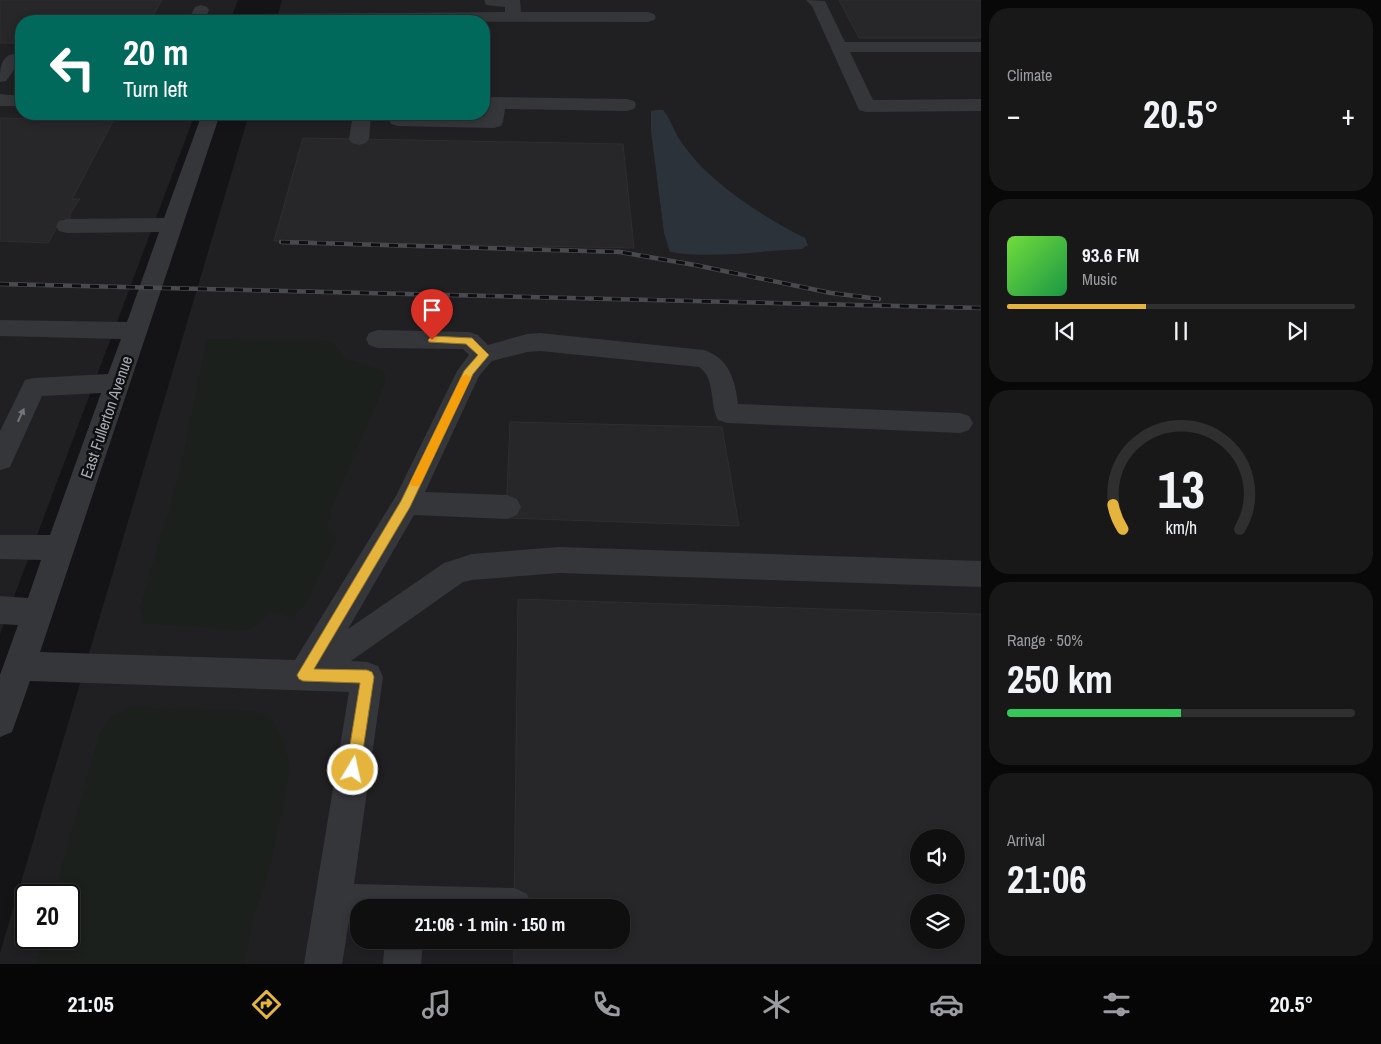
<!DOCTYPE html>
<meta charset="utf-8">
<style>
body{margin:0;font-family:"Archivo Narrow",sans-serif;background:#181819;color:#f1f3f6;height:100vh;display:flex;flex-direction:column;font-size:19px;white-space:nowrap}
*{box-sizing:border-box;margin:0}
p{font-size:16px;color:#9b9c9f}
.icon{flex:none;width:28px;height:28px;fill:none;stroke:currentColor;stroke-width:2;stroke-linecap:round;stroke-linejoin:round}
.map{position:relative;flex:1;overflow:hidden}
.side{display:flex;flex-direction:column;gap:8px;padding:8px;background:#080809;width:400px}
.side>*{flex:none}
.banner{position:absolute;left:15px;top:15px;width:475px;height:105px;border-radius:20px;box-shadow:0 2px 8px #0003,0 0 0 1px #2f2f30;background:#00695c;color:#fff;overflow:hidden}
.controls{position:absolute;left:910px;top:829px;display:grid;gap:10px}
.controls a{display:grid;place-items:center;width:55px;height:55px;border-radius:50%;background:#0f0f10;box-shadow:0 2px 8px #0003,0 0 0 1px #2f2f30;font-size:25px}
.speed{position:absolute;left:15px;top:884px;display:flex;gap:10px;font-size:25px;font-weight:700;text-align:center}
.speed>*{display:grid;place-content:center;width:65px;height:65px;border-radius:50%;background:#0f0f10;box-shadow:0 2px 8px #0003,0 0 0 1px #2f2f30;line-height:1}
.speed .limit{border:2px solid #111;border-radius:8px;background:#fff;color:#111}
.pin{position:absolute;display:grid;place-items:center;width:42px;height:42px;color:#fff;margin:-51px -21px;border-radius:50% 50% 50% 0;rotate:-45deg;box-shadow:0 0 5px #0007}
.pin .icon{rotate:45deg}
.me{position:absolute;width:55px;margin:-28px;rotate:9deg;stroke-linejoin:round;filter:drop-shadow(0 0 4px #0008)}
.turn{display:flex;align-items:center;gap:18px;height:105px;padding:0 25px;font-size:22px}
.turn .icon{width:65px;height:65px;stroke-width:2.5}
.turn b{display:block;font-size:35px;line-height:42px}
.big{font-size:38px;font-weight:700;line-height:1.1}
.side .widget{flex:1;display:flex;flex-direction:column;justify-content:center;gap:8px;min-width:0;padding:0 18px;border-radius:20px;background:#181819}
.side .dial{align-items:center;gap:0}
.dial svg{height:130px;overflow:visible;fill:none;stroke:#2f2f30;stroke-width:7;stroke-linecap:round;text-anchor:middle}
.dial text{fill:#f1f3f6;stroke:none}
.song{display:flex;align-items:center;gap:15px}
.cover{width:60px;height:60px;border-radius:8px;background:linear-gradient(135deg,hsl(100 70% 55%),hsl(140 70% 35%))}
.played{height:5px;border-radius:2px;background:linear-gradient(90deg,#e5b43d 40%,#2f2f30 40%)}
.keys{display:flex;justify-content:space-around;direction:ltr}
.heat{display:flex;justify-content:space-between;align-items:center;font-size:28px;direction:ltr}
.charge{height:8px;border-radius:4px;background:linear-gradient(90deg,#34c759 50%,#2f2f30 0)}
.trip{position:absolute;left:350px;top:899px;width:280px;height:50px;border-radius:20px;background:#0f0f10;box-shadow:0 2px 8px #0003,0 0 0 1px #2f2f30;font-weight:700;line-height:50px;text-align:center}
.tab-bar{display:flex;height:80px;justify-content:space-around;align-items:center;background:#060606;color:#9b9c9f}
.tab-bar .icon{width:35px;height:35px}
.tab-bar .active{color:#e5b43d}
.tab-bar b{font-size:22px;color:#f1f3f6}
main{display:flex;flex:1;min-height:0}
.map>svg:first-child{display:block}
.built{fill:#202023;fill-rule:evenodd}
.green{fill:#1b201c}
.water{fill:#2b3239}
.building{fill:#27272a;stroke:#2e2e32;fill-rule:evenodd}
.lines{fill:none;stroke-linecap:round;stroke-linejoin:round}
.minor{fill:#35363a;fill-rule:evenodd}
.rail-casing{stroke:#494a4f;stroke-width:4.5}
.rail{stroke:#0f0f11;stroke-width:3;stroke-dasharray:9;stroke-linecap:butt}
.oneway{fill:#74767e}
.route{fill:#e5b43d;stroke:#957528}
.slow{fill:#f59e0b}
.labels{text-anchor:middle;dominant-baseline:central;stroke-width:5;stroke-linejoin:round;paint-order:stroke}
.street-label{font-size:16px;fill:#a7abb5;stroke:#0f0f11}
</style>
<main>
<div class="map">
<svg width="981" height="964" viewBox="0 0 981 964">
<rect width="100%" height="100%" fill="#141416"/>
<!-- built -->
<path class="built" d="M0,0H238L230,21H21V114H195L0,634Z
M282,0H981V964H0V953L249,114H484V21H276ZM919,838H956V875H919ZM26,895H69V938H26ZM919,902H956V940H919ZM359,908H621V940H359Z"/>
<!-- green -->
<path class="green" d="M207,339L329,340L338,347L343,358L374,367L385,373V383L333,505L327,527L337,538L305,604L294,617L270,612L260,623L246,631L144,623L140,608L181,467Z
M132,707L253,711L270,716L284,741L289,764L287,789L269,870L253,919L245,964H35L42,938H69V895H54L99,735L112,716Z"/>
<!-- water -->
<path class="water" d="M657,110H663C670,118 673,128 678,137C683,146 691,154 697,162C725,192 769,220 805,238L808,245L802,249C758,251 713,259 670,252L664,233L651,131V111Z"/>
<!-- building -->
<path class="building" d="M0,0H162L150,21H21V43H0Z
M839,0H981V38H859Z
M0,118L113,121L72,199H80L70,214V219L62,218L48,243L0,241Z
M303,138L623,144L634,248L274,241Z
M510,422L722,427L739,526L506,518Z
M518,599L981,614V964H514V940H621V908H514ZM919,838H956V875H919ZM919,902H956V940H919Z"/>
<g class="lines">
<!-- minor -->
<path class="minor" d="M484,0H520L521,12H648L654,14L656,17L654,20L648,22L237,21L236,19L238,16L244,14L505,12V7L486,5Z
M806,0L825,1L845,42H981V52H850L873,100L981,99V111L866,112L859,110L812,6Z
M201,5L207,7L209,10L204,21H188L195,7Z
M13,54L19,55L21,60L6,81L0,82C0,70 0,57 13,54Z
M0,94L21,96V106H0Z
M484,97L627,99L634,101L636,105L634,109L627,111L505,109L503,122L501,126L494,128L398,126L391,124L389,120L390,114L485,116Z
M202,114H220L40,652L295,660L396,496L457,371L469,355L463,349L378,348L369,345L366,339L369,333L378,330L469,332L478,335L488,345L527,334L540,333L704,350C729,358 735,380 738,404L960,413L969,416L973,423L969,430L960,433L727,423L718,420C709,404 716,378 699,367L540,351L527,352L492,361L479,376L425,492L507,495L517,499L521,507L517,515L507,519L414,515L348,629L444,563L472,554L559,547L981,561V587L559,573L472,580L463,582L351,661L367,662L378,666L383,677L354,884L514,888L527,894L533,908H359V921H349L342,964H304L349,692L30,681L12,732L0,737V675L18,625L0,624V596L28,598L41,560L0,559V535H50L101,393L42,396L10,467L0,470V431L25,380L34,378L108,374L121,339L0,336V320L127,322L159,232L67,233L59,231L56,226L59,221L67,219L164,218Z
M353,114H371L369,139L366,143L359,145L352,143L349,139Z
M385,940H423L421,964H383Z"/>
<defs>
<path id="rail" d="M281,242L620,252L695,265L831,293L879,299
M0,284L981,308"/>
</defs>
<!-- rail casing -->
<use href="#rail" class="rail-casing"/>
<!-- rail -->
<use href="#rail" class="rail"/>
</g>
<!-- one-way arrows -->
<defs><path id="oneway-solid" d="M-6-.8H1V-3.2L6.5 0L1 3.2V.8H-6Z" transform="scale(1.25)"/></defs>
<use class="oneway" href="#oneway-solid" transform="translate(21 415) rotate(-65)"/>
<!-- route -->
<path class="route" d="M432,336L472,338L489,355L473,374L410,507L314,669L367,670L372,672L374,677L360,770L358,776L353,778L348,776L346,770L360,683L303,681L299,679L297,675L401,501L464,371L478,355L466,344L429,342L428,340Z"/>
<!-- slow -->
<path class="slow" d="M466,374L471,378L421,483L419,486H411L410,483L461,378Z"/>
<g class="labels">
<!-- street labels -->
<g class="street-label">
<text transform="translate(106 417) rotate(-71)">East Fullerton Avenue</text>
</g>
</g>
</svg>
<div class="controls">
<a><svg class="icon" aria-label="sound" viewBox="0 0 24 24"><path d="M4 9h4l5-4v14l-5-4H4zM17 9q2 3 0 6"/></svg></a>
<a><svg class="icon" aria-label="layers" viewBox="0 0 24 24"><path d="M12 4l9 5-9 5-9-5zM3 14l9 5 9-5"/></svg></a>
</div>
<div class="speed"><div class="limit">20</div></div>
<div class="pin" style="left:432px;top:340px;background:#d93025"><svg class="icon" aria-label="arrive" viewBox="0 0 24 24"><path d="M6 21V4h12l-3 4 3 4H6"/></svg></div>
<svg class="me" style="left:353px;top:770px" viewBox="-20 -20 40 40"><circle r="17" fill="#e5b43d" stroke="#fff" stroke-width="3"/><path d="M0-11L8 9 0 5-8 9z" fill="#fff"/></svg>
<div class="trip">21:06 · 1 min · 150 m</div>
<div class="banner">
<div class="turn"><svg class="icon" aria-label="left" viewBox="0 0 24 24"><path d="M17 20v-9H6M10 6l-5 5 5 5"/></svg><div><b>20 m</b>Turn left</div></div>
</div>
</div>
<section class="side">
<div class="widget"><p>Climate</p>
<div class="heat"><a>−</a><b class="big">20.5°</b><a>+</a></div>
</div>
<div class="widget">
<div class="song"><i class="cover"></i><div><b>93.6 FM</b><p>Music</p></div></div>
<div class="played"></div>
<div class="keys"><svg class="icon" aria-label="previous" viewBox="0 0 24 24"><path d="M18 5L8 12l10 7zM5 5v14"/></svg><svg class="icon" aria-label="pause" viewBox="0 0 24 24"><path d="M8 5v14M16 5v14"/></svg><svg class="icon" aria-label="next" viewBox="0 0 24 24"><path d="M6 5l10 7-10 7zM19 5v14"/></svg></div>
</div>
<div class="widget dial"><svg viewBox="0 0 100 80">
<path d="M14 69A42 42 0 1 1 86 69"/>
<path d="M14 69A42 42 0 0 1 8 54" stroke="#e5b43d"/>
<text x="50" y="56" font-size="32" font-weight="700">13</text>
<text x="50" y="72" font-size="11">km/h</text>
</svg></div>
<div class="widget"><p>Range · 50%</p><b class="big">250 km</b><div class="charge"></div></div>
<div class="widget"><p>Arrival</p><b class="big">21:06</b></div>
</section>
</main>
<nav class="tab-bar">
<b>21:05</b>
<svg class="icon active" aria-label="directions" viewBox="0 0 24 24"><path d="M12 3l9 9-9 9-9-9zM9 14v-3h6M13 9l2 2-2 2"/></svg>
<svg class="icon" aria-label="music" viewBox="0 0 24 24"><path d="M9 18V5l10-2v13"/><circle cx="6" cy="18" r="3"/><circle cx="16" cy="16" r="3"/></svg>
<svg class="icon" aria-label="phone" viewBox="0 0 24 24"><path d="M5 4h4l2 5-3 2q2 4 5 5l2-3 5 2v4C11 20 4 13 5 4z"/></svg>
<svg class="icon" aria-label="climate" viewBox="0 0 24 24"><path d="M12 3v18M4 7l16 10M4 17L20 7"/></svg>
<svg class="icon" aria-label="car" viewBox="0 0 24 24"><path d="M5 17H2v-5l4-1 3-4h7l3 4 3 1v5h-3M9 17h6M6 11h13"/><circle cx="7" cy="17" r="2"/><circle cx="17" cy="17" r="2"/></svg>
<svg class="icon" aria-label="filters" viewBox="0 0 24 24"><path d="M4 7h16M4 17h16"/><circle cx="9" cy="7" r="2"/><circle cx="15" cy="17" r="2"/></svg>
<b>20.5°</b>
</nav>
